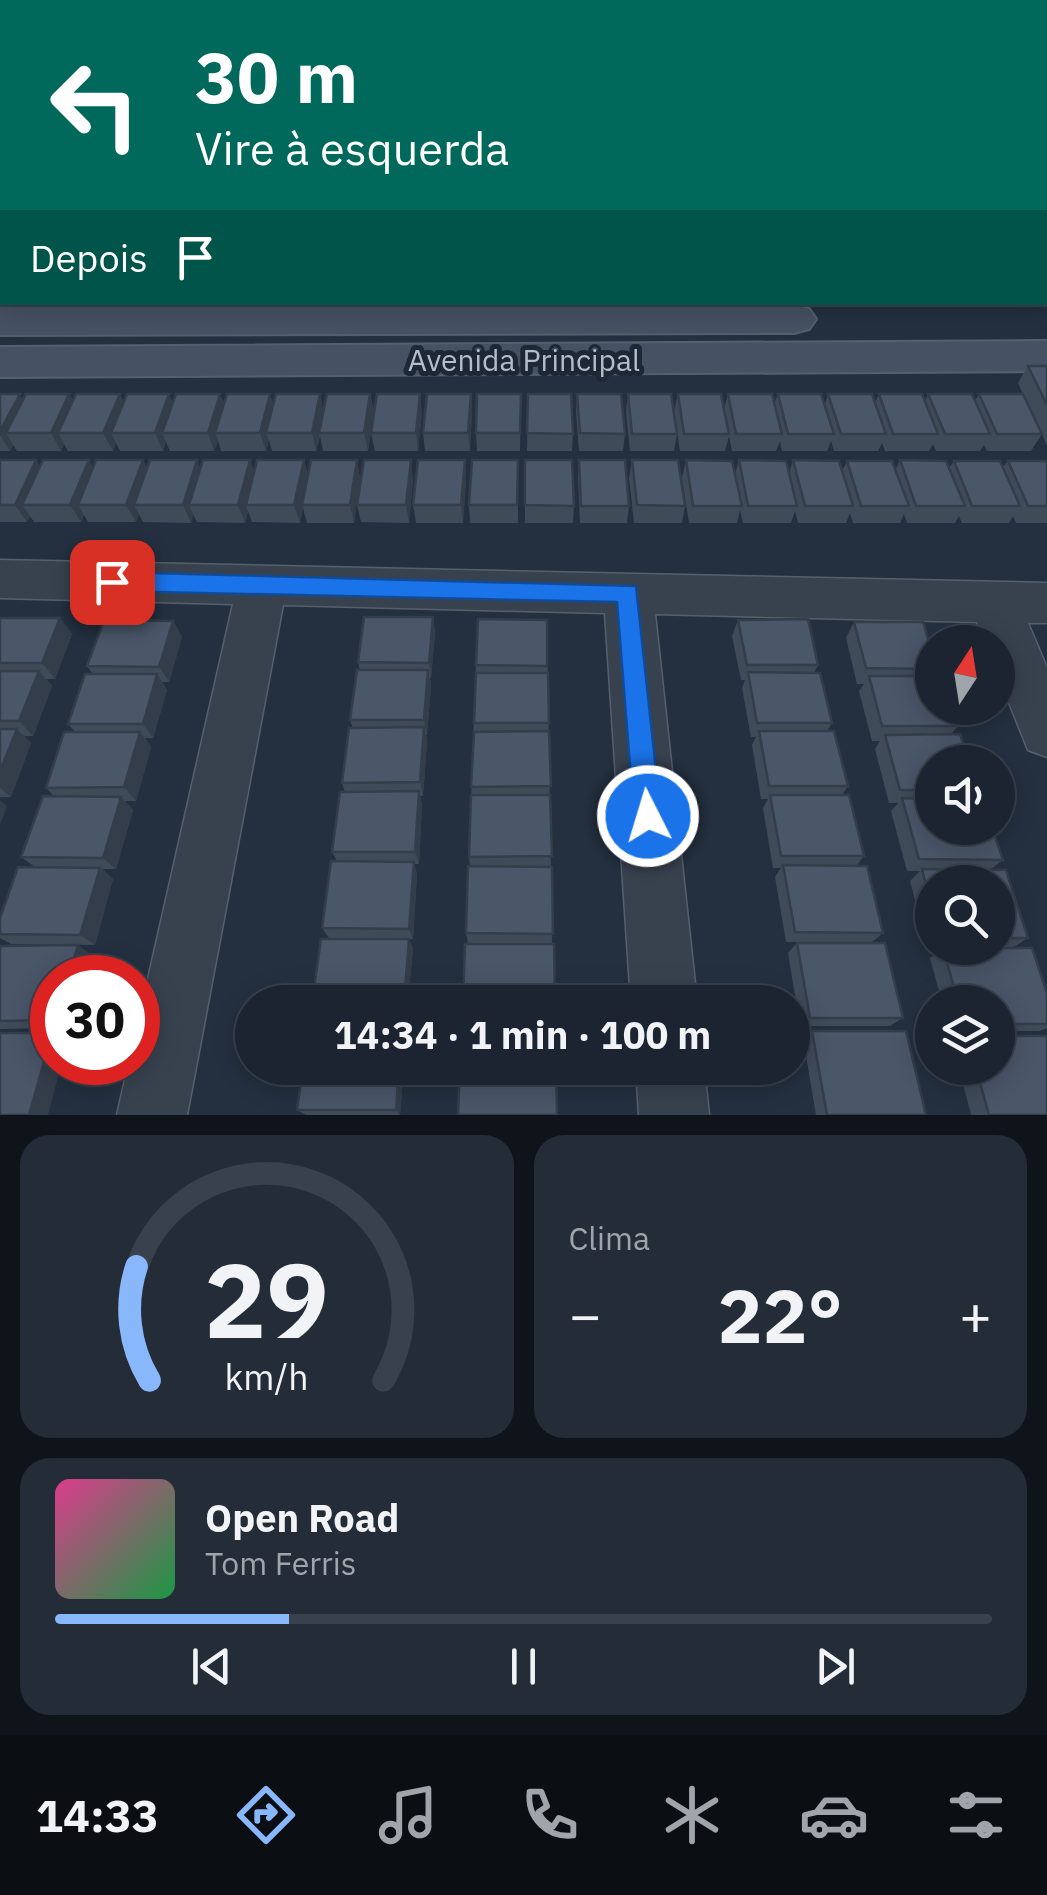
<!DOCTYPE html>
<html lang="pt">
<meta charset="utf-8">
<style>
body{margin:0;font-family:"IBM Plex Sans",sans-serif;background:#242c38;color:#f1f3f6;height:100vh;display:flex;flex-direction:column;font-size:38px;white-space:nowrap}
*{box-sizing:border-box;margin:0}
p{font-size:32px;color:#a0a4ab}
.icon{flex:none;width:55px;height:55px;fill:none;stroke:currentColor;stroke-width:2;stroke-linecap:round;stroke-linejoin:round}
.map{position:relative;height:1115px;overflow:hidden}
.details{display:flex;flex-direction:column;gap:20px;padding:20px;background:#0f141a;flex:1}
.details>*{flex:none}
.guide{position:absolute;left:0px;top:0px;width:1048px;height:305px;box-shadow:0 5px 25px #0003,0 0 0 2px #39414c;background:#00695c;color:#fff;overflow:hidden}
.needle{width:65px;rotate:12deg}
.buttons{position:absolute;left:915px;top:625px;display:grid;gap:20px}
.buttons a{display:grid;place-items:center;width:100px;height:100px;border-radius:50%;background:#1b2430;box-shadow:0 5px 25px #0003,0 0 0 2px #39414c;font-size:50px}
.speed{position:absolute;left:30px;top:955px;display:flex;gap:20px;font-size:50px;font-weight:700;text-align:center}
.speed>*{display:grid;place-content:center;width:130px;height:130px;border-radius:50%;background:#1b2430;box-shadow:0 5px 25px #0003,0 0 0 2px #39414c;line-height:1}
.speed .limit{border:15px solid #d22;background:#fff;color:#111}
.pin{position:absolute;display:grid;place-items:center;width:85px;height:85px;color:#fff;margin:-42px;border-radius:20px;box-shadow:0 5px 15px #0006}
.me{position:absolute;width:110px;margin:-55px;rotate:355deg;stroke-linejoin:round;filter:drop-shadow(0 0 8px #0008)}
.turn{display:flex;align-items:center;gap:35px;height:210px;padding:0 30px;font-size:45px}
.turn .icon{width:130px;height:130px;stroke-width:2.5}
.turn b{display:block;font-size:70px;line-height:85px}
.then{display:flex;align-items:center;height:95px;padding:0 30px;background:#0003;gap:20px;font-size:38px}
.big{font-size:75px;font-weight:800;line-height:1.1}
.details .widget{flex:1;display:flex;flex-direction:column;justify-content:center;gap:15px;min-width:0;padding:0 35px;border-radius:30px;background:#242c38}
.details .dial{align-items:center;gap:0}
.dial svg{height:260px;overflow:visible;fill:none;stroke:#39414c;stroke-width:7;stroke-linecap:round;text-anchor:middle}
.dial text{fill:#f1f3f6;stroke:none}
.song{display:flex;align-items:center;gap:30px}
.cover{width:120px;height:120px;border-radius:15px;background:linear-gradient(135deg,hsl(330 70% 55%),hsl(140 70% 35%))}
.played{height:10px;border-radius:5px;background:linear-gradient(90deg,#89b7fb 25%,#39414c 25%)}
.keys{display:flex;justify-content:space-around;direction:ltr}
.heat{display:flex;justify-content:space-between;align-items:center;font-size:55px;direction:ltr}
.details .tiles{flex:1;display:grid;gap:20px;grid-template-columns:1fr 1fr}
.widget:last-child{grid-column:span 2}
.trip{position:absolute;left:235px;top:985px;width:575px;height:100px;border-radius:50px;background:#1b2430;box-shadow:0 5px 25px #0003,0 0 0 2px #39414c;font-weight:800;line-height:100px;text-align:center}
.tab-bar{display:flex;height:160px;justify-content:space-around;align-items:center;background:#0b0e13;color:#a0a4ab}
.tab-bar .icon{width:70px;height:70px}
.tab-bar .active{color:#89b7fb}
.tab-bar b{font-size:45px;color:#f1f3f6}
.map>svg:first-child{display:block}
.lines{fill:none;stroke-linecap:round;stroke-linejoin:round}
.street-casing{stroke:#56606d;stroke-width:3}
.secondary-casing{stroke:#56606d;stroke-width:4}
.street{fill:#38424f;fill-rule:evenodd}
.secondary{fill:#465163;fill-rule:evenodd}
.wall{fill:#404b5a}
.shaded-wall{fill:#343d4a}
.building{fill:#4a5769;stroke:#343d4a;stroke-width:2.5}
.route{fill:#1a73e8;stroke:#114b97;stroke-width:2.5}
.labels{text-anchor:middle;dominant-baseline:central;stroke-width:10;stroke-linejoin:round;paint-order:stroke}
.street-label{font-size:30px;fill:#b4bdca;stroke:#1d2735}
</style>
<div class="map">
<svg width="1047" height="1115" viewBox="0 0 1047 1115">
<rect width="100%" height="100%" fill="#243040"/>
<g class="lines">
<defs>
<path id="street" d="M397,0H421V2H397Z
M569,0H593L594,2H570Z
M738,0H762L763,2H739Z
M916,0H941L942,2H918Z
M1045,47H1047V63H1045Z
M1045,161H1047V182H1045Z
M0,171L2,172V191H0Z
M0,560L1047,583V623H1028L1047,668V757L1028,750L998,675V642H985L977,622L655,614L697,1002H631L605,613L283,605L187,1115H117L129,1062H138V1023L233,604L0,598Z
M636,1068H704L709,1115H639Z"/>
<path id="secondary" d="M794,305L809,309L816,319L809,329L794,333L0,335V307Z
M1047,341V371L0,377V347Z"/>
</defs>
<!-- street casing -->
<use href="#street" class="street-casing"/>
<!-- secondary casing -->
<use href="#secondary" class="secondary-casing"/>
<!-- street -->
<use href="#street" class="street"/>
<!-- secondary -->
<use href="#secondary" class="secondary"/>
</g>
<!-- wall -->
<path class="wall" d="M963,0H1047V34L1045,37V2H964Z
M2,115V160H0V118Z
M1045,197H1047V283H1045Z
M1028,366H1047V446L1042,434L1031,451H987L984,445L980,451H936L933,444L929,451H885L882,443L878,451H834L831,441L827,451H782L780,441L776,451H732L729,436L725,451H680L674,412L678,394L724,409L728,394L774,405L778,394L825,404L828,394L875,403L879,394L925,402L928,394L975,401L979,394L1027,403L1018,383Z
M0,394L23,400L69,394L73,401L120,394L123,402L173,403L220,394L224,404L274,405L324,410L370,394L374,412L368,451H323L320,436L316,451H272L269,440L266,451H221L218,441L214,451H170L166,442L163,451H120L116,443L113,451H68L64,444L61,451H17L13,445L10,451H0Z
M471,394L472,412L470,451H425L423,433Z
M521,394L520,451H477L476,433Z
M528,394L573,434L572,451H527Z
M577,394L625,434L623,451H579L576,412Z
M628,394L677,434L674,451H630L626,412Z
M422,412L418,451H375L371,433Z
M0,460L40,467L93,468L143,460L147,469H200L250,460L254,472L308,475L357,460L360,478L354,523H307L303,508L300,523L252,522L248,511L245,523L197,522L193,514L191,523L143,522L139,514L136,522H88L84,515L81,522H34L30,516L27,522H0Z
M465,460L466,478L463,523H416L413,505Z
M518,460V523H470L469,505Z
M525,460L574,506L573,523H525Z
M579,460L629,506L627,523H580L578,478Z
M632,460L685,506L682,523H634L629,478Z
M686,460L735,474L739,460L789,473L793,460L842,471L847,461L896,469L900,460L949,468L954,461L1003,467L1008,461H1047V523H1016L1013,516L1009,523H962L959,516L955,523H907L904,514L900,523H853L850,513L846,523H798L795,511L791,523H743L740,510L737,523H689L682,478Z
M413,478L409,523L361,522L357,505Z
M433,617L435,633L431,678H430L431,686L427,735H426L427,742L423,796H420L422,805L419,864H414L417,874L413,939H409L413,949L408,1002H312L392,939L329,938L322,928L337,861L332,852L345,792L342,783L353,728L350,720L360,670L358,662Z
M0,618H60L72,634L55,679H46L52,686L33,736H24L31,743L11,797H0Z
M547,620L552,944L468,943L466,933L470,866L469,857L476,665Z
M738,620L818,665L814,673L832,723L827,731L848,786L842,795L864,856L856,866L883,933L871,943L903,1018L890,1026H800L788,953L797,943H868L786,942L775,877L781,868H773L763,808L768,799H761L752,745L756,737H751L742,688L745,680H741L732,636Z
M173,621L182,637L169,682H162L167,690L153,738H145L151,747L136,801H125L133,810L116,869H102L113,879L95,945L11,944L0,938V918L35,867L21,857L54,796L46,788L75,732L68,724L93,674L87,666Z
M854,622H923L932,652V708H952L958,726L951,734H960L970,762H932V828H992L1003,860L990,870H1006L1028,938L1012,948H956H998V882H932V947H927L910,881L920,871H907L891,811L898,803H889L875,749L880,741H872L859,691L864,684H857L846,638Z
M0,946L92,955L86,978H52V1028L0,1029Z
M943,948L1047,993V1028L1039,1031H998V1002H942L930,958Z
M812,1031L926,1115H816L803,1038Z
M404,1068L400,1115H306L297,1110Z
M959,1068H998L1047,1115H971Z"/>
<!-- shaded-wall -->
<path class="shaded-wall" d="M122,0H138L136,2H120Z
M20,394L30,412L6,433L13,445L10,451L0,435V431Z
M69,394L79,412L58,433L64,444L61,451L51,433Z
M120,394L128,412L111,433L116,443L113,451L103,433Z
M169,394L177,412L162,433L166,442L163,451L155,433Z
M220,394L226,412L215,433L218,441L214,451L208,433Z
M270,394L276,412L266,433L269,440L266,451L260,433Z
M320,394L324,412L316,451L312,433Z
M370,394L374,412L368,451L364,433Z
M420,394L422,412L418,451L416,433Z
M471,394L472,412L470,451L468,433Z
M36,460L47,478L22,505L30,516L27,522L15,505Z
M89,460L99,478L78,505L84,515L81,522L70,505Z
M143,460L151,478L134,505L139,514L136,522L126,505Z
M197,460L204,478L189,505L193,514L191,523L183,505Z
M250,460L256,478L246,505L248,511L245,523L238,505Z
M304,460L309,478L300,523L294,505Z
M357,460L360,478L354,523L350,505Z
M411,460L413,478L409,523L406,505Z
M465,460L466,478L463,523L461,505Z
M433,617L435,633L431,678L429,663Z
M60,618L72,634L55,679L42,663Z
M173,621L182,637L169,682L159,667Z
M428,670L431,686L427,735L424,720Z
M39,671L52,686L33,736L19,721Z
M157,674L167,690L153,738L143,724Z
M424,727L427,742L423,796L420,782Z
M17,729L31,743L11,797L0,788V771Z
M140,732L151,747L136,801L124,787Z
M419,791L422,805L419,864L415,852Z
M121,797L133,810L116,869L103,858Z
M0,800L7,806L0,825Z
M414,862L417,874L413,939L409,929Z
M100,868L113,879L95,945L80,935Z
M409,939L413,949L408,1002H404Z
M78,945L92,955L86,978H68Z
M52,1033V1062H62L48,1115H29Z
M399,1068H404L400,1115L396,1110Z"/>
<!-- building -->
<path class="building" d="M89,0H122L120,2H87Z
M144,0H177L176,2H142Z
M269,0H303L302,2H268Z
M324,0H358L357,2H323Z
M446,0H479V2H445Z
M501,0H534V2H501Z
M627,0H660L661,2H627Z
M682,0H715L716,2H683Z
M806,0H840L841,2H808Z
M862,0H895L896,2H863Z
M0,127H2V143H0Z
M1045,197H1047V221H1045Z
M1028,366H1047V405Z
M0,394H20L0,431Z
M26,394H69L51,433H6Z
M76,394H120L103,433H58Z
M127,394H169L155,433H111Z
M176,394H220L208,433H162Z
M227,394H270L260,433H215Z
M276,394H320L312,433H266Z
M327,394H370L364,433H319Z
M377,394H420L416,433H371Z
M427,394H471L468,433H423Z
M477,394H521L520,433H476Z
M528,394H571L573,434L527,433Z
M577,394H621L625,434L580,433Z
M628,394H671L677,434H632Z
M678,394H721L729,434H684Z
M728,394H772L782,434H736Z
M778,394H821L834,434H788Z
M828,394H872L886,434H841Z
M879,394H922L938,434H893Z
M928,394H972L990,434H945Z
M979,394H1023L1042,434H997Z
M0,460H36L15,505H0Z
M43,460H89L70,505H22Z
M96,460H143L126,505H78Z
M150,460H197L183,505H134Z
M203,460H250L238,505H189Z
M257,460H304L294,505H246Z
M311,460H357L350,505H302Z
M364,460H411L406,505H357Z
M418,460H465L461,505H413Z
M472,460H518L517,505H469Z
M525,460H572L574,506L525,505Z
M579,460H625L629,506H581Z
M632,460H678L685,506L637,505Z
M686,460L732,461L742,506H693Z
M739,460L786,461L797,506H748Z
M793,460L839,461L853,506H805Z
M900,460L946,461L965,506H916Z
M847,461H892L909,506H861Z
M954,461H1000L1020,506H972Z
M1008,461H1047V506H1028Z
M364,617H433L429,663L358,662Z
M0,618H60L42,663H0Z
M478,619L547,620V666L476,665Z
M808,619L818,665H747L738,620Z
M104,620L173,621L159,667L87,666Z
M854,622H923L932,652V669L866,668Z
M357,670H428L424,720H350Z
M0,671H39L19,721H0Z
M748,672L820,673L832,723H757Z
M476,673H548L549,723H474Z
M85,674H157L143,724H68Z
M869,676H932V708H952L958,726H882Z
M424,727L420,782L342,783L349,728Z
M0,729H17L0,771Z
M549,731L551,786L471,787L474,732Z
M759,731H834L848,786H769Z
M64,732H140L124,787L46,788Z
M960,734L970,762H932V790H900L885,735Z
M419,791L415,852H332L340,792Z
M471,795H550L552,856L469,857Z
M770,795H849L864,856H781Z
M43,796L121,797L103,858L21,857Z
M902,798L932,799V828H992L1003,860L919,859Z
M331,861L414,862L409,929L322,928Z
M783,865L867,866L883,933L795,932Z
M468,866L552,867L553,934L466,933Z
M18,867L100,868L80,935L0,934V918Z
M922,869L1006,870L1028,938H998V882H932V909Z
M321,939H409L404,1002H312Z
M797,943H885L903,1018H810Z
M465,944H554L555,1002H463Z
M78,945L68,978H52V1020L0,1021V946Z
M943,948H1032L1047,993V1024H998V1002H958Z
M812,1031H906L926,1115H827Z
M0,1033H52L29,1115H0Z
M998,1036H1047V1115H989L976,1068H998Z
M303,1068H399L396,1110H297Z
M460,1068H556L557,1115H458Z"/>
<!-- route -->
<path class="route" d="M112,572L636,586L661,816L657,826L648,830L638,826L634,816L617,602L112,591L104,588L100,582L104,575Z"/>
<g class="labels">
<!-- street labels -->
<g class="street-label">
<text x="524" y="359">Avenida Principal</text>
</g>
</g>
</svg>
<div class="buttons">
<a><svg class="needle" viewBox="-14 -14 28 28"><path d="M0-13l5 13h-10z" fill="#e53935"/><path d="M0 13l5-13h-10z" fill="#a0a4ab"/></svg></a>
<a><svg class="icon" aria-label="sound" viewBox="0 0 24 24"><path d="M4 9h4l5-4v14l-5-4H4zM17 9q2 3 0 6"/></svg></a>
<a><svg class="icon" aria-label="search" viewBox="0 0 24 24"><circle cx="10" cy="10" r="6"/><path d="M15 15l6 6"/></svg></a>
<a><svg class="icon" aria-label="layers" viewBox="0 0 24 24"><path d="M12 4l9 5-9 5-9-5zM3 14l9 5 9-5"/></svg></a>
</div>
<div class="speed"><div class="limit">30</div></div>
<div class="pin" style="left:112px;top:582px;background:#d93025"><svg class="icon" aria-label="arrive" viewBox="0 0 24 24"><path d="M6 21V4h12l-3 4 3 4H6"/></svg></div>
<svg class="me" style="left:648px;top:816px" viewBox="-20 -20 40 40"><circle r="17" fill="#1a73e8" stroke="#fff" stroke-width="3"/><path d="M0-11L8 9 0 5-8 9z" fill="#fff"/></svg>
<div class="trip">14:34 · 1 min · 100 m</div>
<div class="guide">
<div class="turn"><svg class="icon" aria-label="left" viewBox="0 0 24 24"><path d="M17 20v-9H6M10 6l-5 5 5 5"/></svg><div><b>30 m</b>Vire à esquerda</div></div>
<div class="then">Depois<svg class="icon" aria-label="arrive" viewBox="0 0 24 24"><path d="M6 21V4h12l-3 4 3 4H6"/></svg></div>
</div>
</div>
<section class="details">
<div class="tiles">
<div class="widget dial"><svg viewBox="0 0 100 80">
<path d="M14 69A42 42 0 1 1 86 69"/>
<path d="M14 69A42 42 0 0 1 10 34" stroke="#89b7fb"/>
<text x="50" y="56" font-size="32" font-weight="700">29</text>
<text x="50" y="72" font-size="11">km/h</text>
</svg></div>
<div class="widget"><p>Clima</p>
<div class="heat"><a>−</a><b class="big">22°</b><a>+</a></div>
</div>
<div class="widget">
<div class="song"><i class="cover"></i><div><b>Open Road</b><p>Tom Ferris</p></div></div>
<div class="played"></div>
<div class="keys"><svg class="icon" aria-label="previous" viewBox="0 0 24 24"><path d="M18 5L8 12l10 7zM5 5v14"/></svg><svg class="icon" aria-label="pause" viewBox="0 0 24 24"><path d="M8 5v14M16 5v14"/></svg><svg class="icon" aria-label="next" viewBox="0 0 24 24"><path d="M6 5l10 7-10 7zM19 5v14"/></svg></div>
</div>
</div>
</section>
<nav class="tab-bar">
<b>14:33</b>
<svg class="icon active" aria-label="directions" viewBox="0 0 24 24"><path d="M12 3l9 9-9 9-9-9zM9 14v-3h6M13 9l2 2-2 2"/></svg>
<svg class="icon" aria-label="music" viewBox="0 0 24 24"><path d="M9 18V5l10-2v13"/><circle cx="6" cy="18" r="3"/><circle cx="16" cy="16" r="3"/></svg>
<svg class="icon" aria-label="phone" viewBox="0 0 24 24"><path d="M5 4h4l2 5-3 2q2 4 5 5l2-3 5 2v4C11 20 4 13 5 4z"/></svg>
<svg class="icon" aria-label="climate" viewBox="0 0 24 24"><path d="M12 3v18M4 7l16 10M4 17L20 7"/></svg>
<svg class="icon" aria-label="car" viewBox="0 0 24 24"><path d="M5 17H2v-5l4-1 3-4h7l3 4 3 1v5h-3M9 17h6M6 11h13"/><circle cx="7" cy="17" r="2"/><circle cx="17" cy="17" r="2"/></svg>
<svg class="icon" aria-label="filters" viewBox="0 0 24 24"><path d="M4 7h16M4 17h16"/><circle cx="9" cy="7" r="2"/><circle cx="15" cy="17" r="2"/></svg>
</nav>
